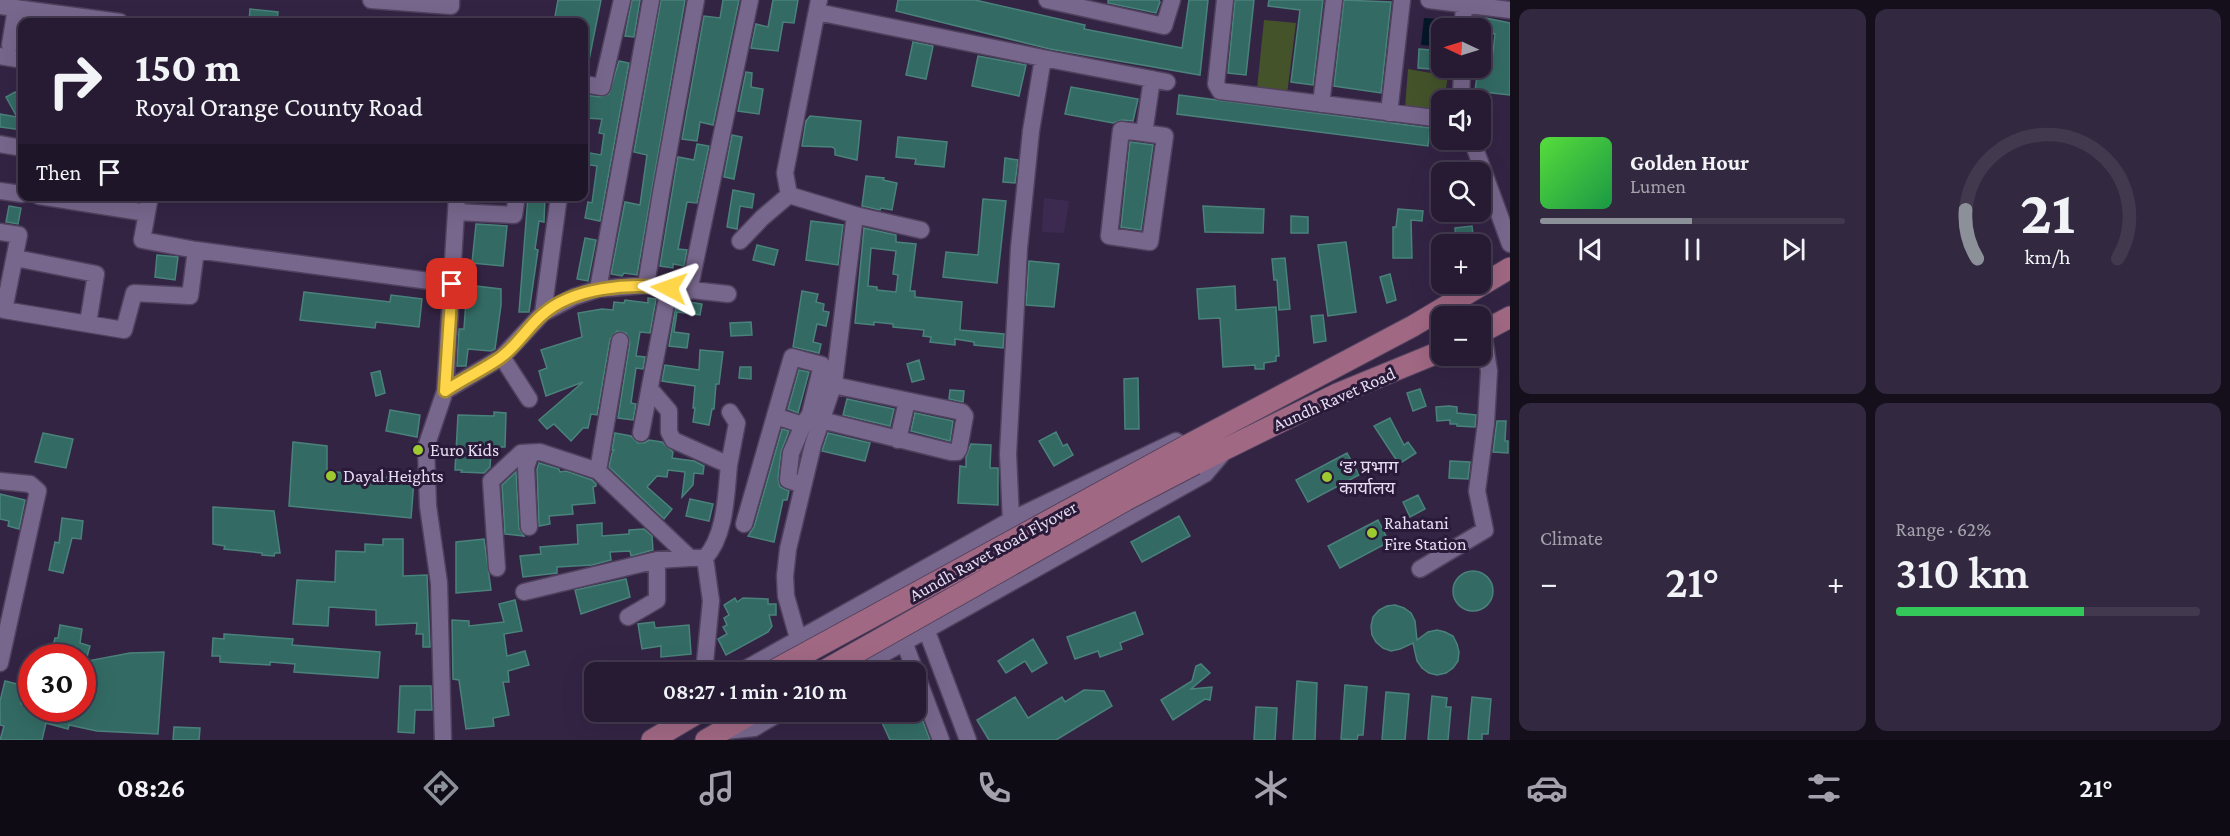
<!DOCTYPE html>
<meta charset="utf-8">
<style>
body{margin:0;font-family:"Crimson Pro","Noto Sans Devanagari",serif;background:#32283f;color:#f1f3f6;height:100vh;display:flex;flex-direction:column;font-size:22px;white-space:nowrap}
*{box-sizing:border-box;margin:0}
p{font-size:20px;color:#a4a1ac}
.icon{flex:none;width:33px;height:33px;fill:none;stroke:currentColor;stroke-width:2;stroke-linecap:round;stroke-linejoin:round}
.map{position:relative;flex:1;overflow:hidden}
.panel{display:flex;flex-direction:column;gap:9px;padding:9px;background:#150f1c;width:720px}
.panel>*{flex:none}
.banner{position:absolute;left:18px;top:18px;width:570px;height:183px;border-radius:12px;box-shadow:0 6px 24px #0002,0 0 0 2px #42394e;background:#261b33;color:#f1f3f6;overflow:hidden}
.needle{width:39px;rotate:274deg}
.controls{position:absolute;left:1431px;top:18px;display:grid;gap:12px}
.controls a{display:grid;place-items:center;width:60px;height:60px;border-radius:12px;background:#261b33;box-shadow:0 6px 24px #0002,0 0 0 2px #42394e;font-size:30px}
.speed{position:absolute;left:18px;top:644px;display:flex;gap:12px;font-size:30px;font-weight:700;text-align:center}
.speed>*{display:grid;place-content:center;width:78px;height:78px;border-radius:50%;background:#261b33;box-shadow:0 6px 24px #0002,0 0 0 2px #42394e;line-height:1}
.speed .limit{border:9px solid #d22;background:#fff;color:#111}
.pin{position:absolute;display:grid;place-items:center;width:51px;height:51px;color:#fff;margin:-26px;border-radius:12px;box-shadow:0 3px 9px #0006}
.me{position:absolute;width:66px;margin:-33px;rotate:274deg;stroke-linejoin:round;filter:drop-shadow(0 0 4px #0008)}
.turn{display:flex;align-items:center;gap:21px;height:126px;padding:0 18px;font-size:27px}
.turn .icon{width:78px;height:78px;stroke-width:2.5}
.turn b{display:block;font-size:42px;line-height:51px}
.then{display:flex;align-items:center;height:57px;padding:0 18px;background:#0003;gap:12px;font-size:22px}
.big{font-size:45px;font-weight:600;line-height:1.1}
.panel .card{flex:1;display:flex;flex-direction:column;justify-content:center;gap:9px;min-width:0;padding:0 21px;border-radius:12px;background:#32283f}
.panel .dial{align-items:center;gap:0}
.dial svg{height:156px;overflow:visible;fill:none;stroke:#42394e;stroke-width:7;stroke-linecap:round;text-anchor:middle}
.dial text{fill:#f1f3f6;stroke:none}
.song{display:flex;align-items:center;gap:18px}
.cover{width:72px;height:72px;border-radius:9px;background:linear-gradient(135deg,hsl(110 70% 55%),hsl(140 70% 35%))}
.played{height:6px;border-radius:3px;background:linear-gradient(90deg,#8c9099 50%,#42394e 50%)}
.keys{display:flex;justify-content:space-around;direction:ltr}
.heat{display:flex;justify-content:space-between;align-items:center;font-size:33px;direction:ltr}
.charge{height:9px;border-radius:4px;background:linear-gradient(90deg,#34c759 62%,#42394e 0)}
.panel .tiles{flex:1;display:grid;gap:9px;grid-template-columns:repeat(2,1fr)}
.trip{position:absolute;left:584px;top:662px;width:342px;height:60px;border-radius:12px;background:#261b33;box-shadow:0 6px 24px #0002,0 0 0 2px #42394e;font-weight:600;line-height:60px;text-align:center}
.dock{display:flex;height:96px;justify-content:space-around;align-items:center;background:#0f0b14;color:#a4a1ac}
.dock .icon{width:42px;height:42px}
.dock .on{color:#8c9099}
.dock b{font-size:27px;color:#f1f3f6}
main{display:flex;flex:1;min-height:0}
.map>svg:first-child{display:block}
.built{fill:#3d2a51}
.green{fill:#44532a}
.water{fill:#031727}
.building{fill:#336b64;stroke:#4a827b;stroke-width:1.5;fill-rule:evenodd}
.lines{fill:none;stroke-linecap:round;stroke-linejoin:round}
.minor-casing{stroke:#50425e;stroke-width:19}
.major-casing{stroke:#50425e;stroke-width:23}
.minor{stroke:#78678d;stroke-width:16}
.major{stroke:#a16883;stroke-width:21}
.major-bridge-casing{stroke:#50425e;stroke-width:23;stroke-linecap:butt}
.major-bridge{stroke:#a16883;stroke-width:21}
.route-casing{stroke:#a68a30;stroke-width:15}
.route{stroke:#ffd54a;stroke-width:10}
.poi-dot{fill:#9dca31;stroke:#291a39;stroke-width:2}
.labels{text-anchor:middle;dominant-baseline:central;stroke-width:6;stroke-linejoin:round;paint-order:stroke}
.street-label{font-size:18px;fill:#e6ddf2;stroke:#291a39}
.poi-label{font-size:18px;fill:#e6ddf2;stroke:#291a39;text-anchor:start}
</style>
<main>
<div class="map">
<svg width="1510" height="740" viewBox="0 0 1510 740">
<rect width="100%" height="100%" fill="#332444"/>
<!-- built -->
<path class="built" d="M1044,198L1069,201L1064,233L1042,232Z"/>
<!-- green -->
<path class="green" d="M1264,20L1296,23L1287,94L1257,89Z
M1408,69L1448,76L1444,100H1442L1441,111L1405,108Z"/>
<!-- water -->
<path class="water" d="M1424,18L1438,19L1436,46L1421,45Z"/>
<!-- building -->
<path class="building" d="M558,0H601L588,65L584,64V22H554Z
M632,0H640L634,37L625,36Z
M661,0H685L637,275L624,273L622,276L611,274L625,202L640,205L647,155L634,152Z
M723,0H739L713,125L700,122L697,141L682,139L704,16L720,18Z
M773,0H798L794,23L783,22L778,51L751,48L756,24L768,27Z
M898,0H975L1085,25L1084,29L1182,48L1189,0H1208L1200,75L1050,49L896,11Z
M1108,0H1159L1160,2L1156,13L1108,3Z
M1235,0H1254L1246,75L1228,73Z
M1269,0H1323L1313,85L1291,82L1300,10L1268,6Z
M1344,0L1391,2L1381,93L1334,86Z
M250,9L278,12L277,22H249Z
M1476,16L1510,23V95L1475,91L1478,68H1480V52L1493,53L1495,34L1480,32V28H1475Z
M1440,18L1453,19V28H1439Z
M913,42L933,46L926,79L906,75Z
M1419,49L1442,51V70L1418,68Z
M978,56L1026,65L1019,96L972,86Z
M619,61L629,63L600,221L585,218L588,202L592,203L597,166L584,164V152L601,155L604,134L599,133L602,119L584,118V95L601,97L609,94Z
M746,72L752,73L751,87L763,89L759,114L738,111Z
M1071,87L1138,99L1133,121L1122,120L1113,123L1065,114Z
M15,92L22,93V130L0,127V114L17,117L6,97Z
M1179,95L1430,128L1428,146L1177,114Z
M810,116L861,121L857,160L835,155V149L832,147L802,146L806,121Z
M732,135L742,137L734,179L724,177Z
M898,137L947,142L944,167L915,164L916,159L896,157Z
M1130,142L1153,145L1141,230L1121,227Z
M697,144L709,146L697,203L687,202L678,249L687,250L684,266L673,264V268L660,266L678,157L694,160Z
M1005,158L1018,160L1015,183L1003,182Z
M866,176L884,178L883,180L897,183L892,210L881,208L880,210L862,206Z
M733,190L754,194L752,208L740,206L737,229L727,227Z
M528,196H545L544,222L539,221L535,249L538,250L529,312H519Z
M983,199L1006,201L997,283L943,277L946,252L978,255Z
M9,206L21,208L18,224L6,222Z
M1203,206L1264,209L1263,233L1205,232Z
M1398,209L1423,211L1422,221L1411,220L1412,258H1393V227H1396Z
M1291,216L1308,217V233H1291Z
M811,221L843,225L838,265L806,260Z
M476,224L507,226L503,266L472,263Z
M1472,226L1474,244H1456L1455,228Z
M864,228L896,235V242L916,244L910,291H915V297L962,302L960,330L1004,334L1003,348L974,345V342L955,339V345L930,342L931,337L923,336L924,330L893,327V324L874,322V325L855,323ZM871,248L896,251L893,274L898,275L896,292L877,290V287L868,286Z
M585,238L596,240L588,281L577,279Z
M1346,242L1356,312L1328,316L1318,245Z
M757,245L778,250L774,265L753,260Z
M157,255L178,257L175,280L155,277Z
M1285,258L1290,309L1279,310L1277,280H1274L1272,259Z
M1029,261L1059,264L1054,307L1026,305Z
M1390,274L1396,300L1387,303L1380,277Z
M467,285L501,289V305L495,349L491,351L468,349L466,366H457L459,329H464Z
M1235,286L1236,310L1276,307L1279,356H1276V361L1264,363V369H1255V365L1223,367L1220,318L1199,319L1197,289Z
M802,291L818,294L816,302L824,304L823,311L829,312L826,326L817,324L813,342L821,344L819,353L793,347Z
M304,292L390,302L391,295L422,299L419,327L376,322L375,328L300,320Z
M648,298L656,299L650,333L640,332L636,356L645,357L643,369L636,368L631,403L636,404L633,420L618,418L630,342L626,333L617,331L610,339L597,415L591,414L588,428H583L571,441L554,424L547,429L539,420L583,382L546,396L539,371L547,368L541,350L582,337L578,313L602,309L613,310L614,302L624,303L625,300L648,303Z
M677,300L702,304L700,315L677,312L674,332L689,334L687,348L669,346Z
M1323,315L1326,341L1314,343L1311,316Z
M751,322L752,335L731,336L730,323Z
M700,350L723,352L719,384H716L714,409H712L709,425L693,422L695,408H693L695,386L662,381L665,365L699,370Z
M919,360L924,379L912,382L907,364Z
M740,367H751V379L739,378Z
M799,370L809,372L798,413L788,409Z
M380,371L385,393L376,396L371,373Z
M1138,378L1139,429H1125L1124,379Z
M1420,389L1426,406L1413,411L1407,393Z
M950,390L964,391L963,402L949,399Z
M847,399L894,409L890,426L843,415Z
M1449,406L1457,407V413L1476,415L1475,427L1457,426V424H1450V420L1437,421L1436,407Z
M390,410L420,415L417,437L386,431Z
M494,412L506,413L505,447H499V452H491L490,467L484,473L461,472L462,470H455L458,415L494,416Z
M915,413L953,421L950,441L911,431Z
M1390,418L1404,445L1408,442L1416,453L1399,464L1374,426Z
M1497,421H1506L1505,441H1508V453L1493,452Z
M782,429L789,431L781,452L778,479L780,487L789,491L787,500H783L774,542L748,536L754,527Z
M1056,432L1063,446L1067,444L1073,455L1054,466L1039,441Z
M43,433L73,439L66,468L35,462Z
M615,433L631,436L638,443H644L649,440L662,442L673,452L672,458L694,461L704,466L703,474L694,473L693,485L682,497L685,472L668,470L667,477L657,476L647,487L672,509L664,519L609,467L612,453L614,450H612Z
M828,433L870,443L865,461L822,451Z
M293,442L327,446V471L414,480L411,518L289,506Z
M971,444L991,445L990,468H998V505L958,503L960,466L966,467V457Z
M1347,453L1359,475L1308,502L1296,480Z
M1450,461L1470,462L1468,479L1449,478Z
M539,463L559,469L560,472L566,471L592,480L596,484V486L593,487L595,503L572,505L573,514L549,516L550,524L539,526L537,469Z
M516,472L519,528L524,536L505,534L502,485Z
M0,494L25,500L19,529L8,526L9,521L0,519Z
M1418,495L1425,509L1410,517L1403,502Z
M690,499L713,504L709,521L686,516Z
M213,507L274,511L280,553H275L274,556L262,555V553L224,549L225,546L213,544Z
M1179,516L1190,536L1142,562L1131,542Z
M62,518L83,521L81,539L72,538L63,573L49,570L55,542L59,543Z
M1378,520L1389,542L1340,568L1328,546Z
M602,523V536L629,534V530L644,529L652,536L653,550L631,556L630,551L610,552L611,560L592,565L557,567V573L523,577L520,556L541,554L540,547L578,544L577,525Z
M383,539H403V576L427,575L430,647H423V634H416L417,623L376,625V610L329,607L328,626L293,624L297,580L335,582L336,551L365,552V544L383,545Z
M484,539L491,590L456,593V542Z
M1453 591a20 20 0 1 1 40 0a20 20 0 1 1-40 0Z
M626,579L630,597L581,614L575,590Z
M735,598L737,602L743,598L768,599V604H776V615H769L772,626L768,632L726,655L718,639L727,634L723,627L727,625L724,618L729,615L724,605Z
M515,600L522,631L504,634L507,656L525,651L529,665L508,671L509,682H503L509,715L493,718L494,726L466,729L459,680L453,679L452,620L469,621V626L504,622L499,604Z
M1395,605L1404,608L1411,613L1415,621L1417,640L1428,632L1437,630L1445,632L1453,636L1457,644L1459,652L1458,661L1453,668L1446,673L1437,675L1429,673L1422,668L1417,661L1413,643L1400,649L1391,651L1383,648L1376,642L1372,635L1371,626L1373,617L1379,610L1387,606Z
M1135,612L1143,634L1120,643L1122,649L1100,657L1098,651L1075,659L1067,637Z
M654,622L655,628L689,625L691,654L661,657V646L642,649L638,624Z
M60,625L82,629L80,643L90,646L87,657H50L55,638H58Z
M224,634L293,639L292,645L380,652L378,678L294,672L295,664L270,662V665L220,662V656H212L213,638L224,639Z
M1033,639L1047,663L1032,672L1025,661L1006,673L998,661Z
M164,652L158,734L97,731L69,725L68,729L46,723L42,740H0L4,726L0,725V701L5,681L25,686L21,704L27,705L26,708H82V662L130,653Z
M1201,664L1210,673L1191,689L1212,687L1210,700L1205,699L1173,720L1161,700L1192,681L1196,666Z
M1297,681L1317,683L1315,740H1293Z
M1345,685L1367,687L1363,735H1358L1357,740L1341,739Z
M400,686H431L432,710H415L414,733L398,732Z
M1084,690L1104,691L1112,706L1056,740H989L977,720L1015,697L1028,718L1062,697L1065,702Z
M1386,692L1409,694L1405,740H1382Z
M1432,696L1447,698L1446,707H1451L1448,740H1428Z
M1472,697L1491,699L1488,734H1482V740H1468Z
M1256,707L1277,708L1275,740H1254Z
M890,711H919L930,740H890L879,716Z
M174,727L200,728L199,740H173Z"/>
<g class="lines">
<defs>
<path id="minor" d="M371,0L451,6V0
M1047,0L1164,26L1172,0
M1225,0L1216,84L1220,91L1442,119
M1429,0L1510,10
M0,6L120,22
M817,12L1043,58L1031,131L1019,248L1008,454L1011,520
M1463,28L1464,0
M10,45L16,8
M0,56L22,60
M1043,58L1167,82
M584,84L602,87L622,0
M1461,100L1462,68
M1321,104L1334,0
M1389,113L1402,0
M1144,133L1165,136L1150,242L1109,236L1121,130L1144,133L1152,79
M1472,140L1510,244
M0,144L22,148
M0,191L22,194
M39,196L147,213
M150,196L142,240L196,250L452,284
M456,212L514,215L517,196
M855,215L921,230
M0,232L19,235L4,310L124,330L134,293L190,296L196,250
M740,241L762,218L789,195
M15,258L96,274L88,323
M646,285L661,193L696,0
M598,289L651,0
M689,291L750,0
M543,313L559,196
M502,357L529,399
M650,389L669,411V432L673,440L729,465C726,494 726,535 705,558
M445,391L502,357L543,313L574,297L598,289L646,285L728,294
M775,416L792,357L822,365L810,414L803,425
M821,420L951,452H957L959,449L965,416L962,412L833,385
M641,433L669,288
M898,440L907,401
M729,465L737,423L730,412
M598,471L620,341
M0,481L30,484L38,491L0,663
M744,524L775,416L803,425L791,453L788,480L803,485
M529,527L526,467L531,453
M497,568L491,481L521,453L540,452L598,471L690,558H705L711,601L704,672
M1420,569L1485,530L1477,491L1486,423L1489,371L1483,332
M524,592L657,560L690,558
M628,617L657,600V560
M923,621L968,740
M900,631L941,740
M798,638L786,596L785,576L788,549L813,445L834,383L855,215L789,195L785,173L819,0
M740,672L1011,520L1176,441
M851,672L1205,474L1222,454
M725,731L754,728L783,711
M443,740L439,583L428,506L426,447L445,391L457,196"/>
<path id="major" d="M1480,333L1510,317
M1186,446L1413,326L1510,268
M1195,464L1337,394L1442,351
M652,740L701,711
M706,740L756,711"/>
</defs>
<!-- minor casing -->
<use href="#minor" class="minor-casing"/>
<!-- major casing -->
<use href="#major" class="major-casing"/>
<!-- minor -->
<use href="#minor" class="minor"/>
<!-- major -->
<use href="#major" class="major"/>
<defs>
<path id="major-bridge" d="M771,672L1186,446
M822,672L1126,500L1195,464"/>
</defs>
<!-- major-bridge casing -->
<use href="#major-bridge" class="major-bridge-casing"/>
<!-- major-bridge -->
<use href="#major-bridge" class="major-bridge"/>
</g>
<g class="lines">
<defs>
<path id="route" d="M452,284L445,391C463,379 483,370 500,358C516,347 527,328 542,315C573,287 629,283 669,288"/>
</defs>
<!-- route casing -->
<use href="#route" class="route-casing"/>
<!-- route -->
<use href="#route" class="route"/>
</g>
<!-- markers -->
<g class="poi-dot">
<circle cx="418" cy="450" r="6"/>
<circle cx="331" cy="476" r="6"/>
<circle cx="1327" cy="477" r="6"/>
<circle cx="1372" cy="533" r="6"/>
</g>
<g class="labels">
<!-- street labels -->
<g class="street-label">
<text transform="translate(1334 399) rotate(-24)">Aundh Ravet Road</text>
<text transform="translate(993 551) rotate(-29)">Aundh Ravet Road Flyover</text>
</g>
<!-- poi labels -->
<g class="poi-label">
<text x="430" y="450">Euro Kids</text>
<text x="1339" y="467">‘ड’ प्रभाग<tspan x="1339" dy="21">कार्यालय</tspan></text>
<text x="343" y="476">Dayal Heights</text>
<text x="1384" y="523">Rahatani<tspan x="1384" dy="21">Fire Station</tspan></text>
</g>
</g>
</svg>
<div class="controls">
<a><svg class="needle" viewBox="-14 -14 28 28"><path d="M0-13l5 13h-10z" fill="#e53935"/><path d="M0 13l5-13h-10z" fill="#a4a1ac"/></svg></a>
<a><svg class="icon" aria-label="sound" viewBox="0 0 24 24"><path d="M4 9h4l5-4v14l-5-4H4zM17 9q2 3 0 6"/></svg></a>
<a><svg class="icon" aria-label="search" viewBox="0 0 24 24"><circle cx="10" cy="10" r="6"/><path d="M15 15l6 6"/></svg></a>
<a>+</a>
<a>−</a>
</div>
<div class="speed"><div class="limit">30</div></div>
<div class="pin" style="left:452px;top:284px;background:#d93025"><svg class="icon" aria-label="arrive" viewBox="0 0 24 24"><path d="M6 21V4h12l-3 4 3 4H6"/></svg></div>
<svg class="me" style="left:669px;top:288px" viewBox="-20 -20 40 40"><path d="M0-17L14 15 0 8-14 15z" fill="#ffd54a" stroke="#fff" stroke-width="4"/></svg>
<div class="trip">08:27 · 1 min · 210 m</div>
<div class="banner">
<div class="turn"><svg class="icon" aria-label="right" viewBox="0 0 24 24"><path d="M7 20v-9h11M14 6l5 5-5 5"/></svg><div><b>150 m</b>Royal Orange County Road</div></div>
<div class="then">Then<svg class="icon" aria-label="arrive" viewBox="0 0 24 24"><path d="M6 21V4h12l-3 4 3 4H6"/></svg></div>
</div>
</div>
<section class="panel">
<div class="tiles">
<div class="card">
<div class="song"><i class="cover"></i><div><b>Golden Hour</b><p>Lumen</p></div></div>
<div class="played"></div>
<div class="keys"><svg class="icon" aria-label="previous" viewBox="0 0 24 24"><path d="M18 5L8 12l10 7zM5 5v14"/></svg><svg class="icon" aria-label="pause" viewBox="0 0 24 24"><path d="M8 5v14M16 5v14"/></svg><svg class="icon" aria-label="next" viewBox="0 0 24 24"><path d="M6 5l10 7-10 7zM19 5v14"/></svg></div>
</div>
<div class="card dial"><svg viewBox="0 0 100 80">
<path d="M14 69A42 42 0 1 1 86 69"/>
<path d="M14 69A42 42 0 0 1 8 44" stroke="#8c9099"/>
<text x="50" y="56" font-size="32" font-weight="700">21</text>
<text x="50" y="72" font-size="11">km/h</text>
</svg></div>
<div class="card"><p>Climate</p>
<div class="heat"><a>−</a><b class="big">21°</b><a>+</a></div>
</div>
<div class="card"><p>Range · 62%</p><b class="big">310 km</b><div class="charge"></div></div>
</div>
</section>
</main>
<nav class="dock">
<b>08:26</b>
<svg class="icon on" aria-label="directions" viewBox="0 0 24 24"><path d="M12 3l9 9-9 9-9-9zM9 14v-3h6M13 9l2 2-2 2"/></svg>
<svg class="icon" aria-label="music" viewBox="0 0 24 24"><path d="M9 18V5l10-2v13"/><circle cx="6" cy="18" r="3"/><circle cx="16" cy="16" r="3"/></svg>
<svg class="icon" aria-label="phone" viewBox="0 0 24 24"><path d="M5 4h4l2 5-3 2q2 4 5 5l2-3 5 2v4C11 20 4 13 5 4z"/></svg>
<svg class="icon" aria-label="climate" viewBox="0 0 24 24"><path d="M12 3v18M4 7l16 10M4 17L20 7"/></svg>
<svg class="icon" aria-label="car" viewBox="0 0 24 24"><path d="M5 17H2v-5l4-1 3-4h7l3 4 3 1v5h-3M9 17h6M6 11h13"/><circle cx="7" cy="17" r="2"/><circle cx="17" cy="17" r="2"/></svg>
<svg class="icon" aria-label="filters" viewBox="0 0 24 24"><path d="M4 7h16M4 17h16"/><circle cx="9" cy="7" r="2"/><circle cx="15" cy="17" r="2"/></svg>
<b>21°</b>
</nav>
